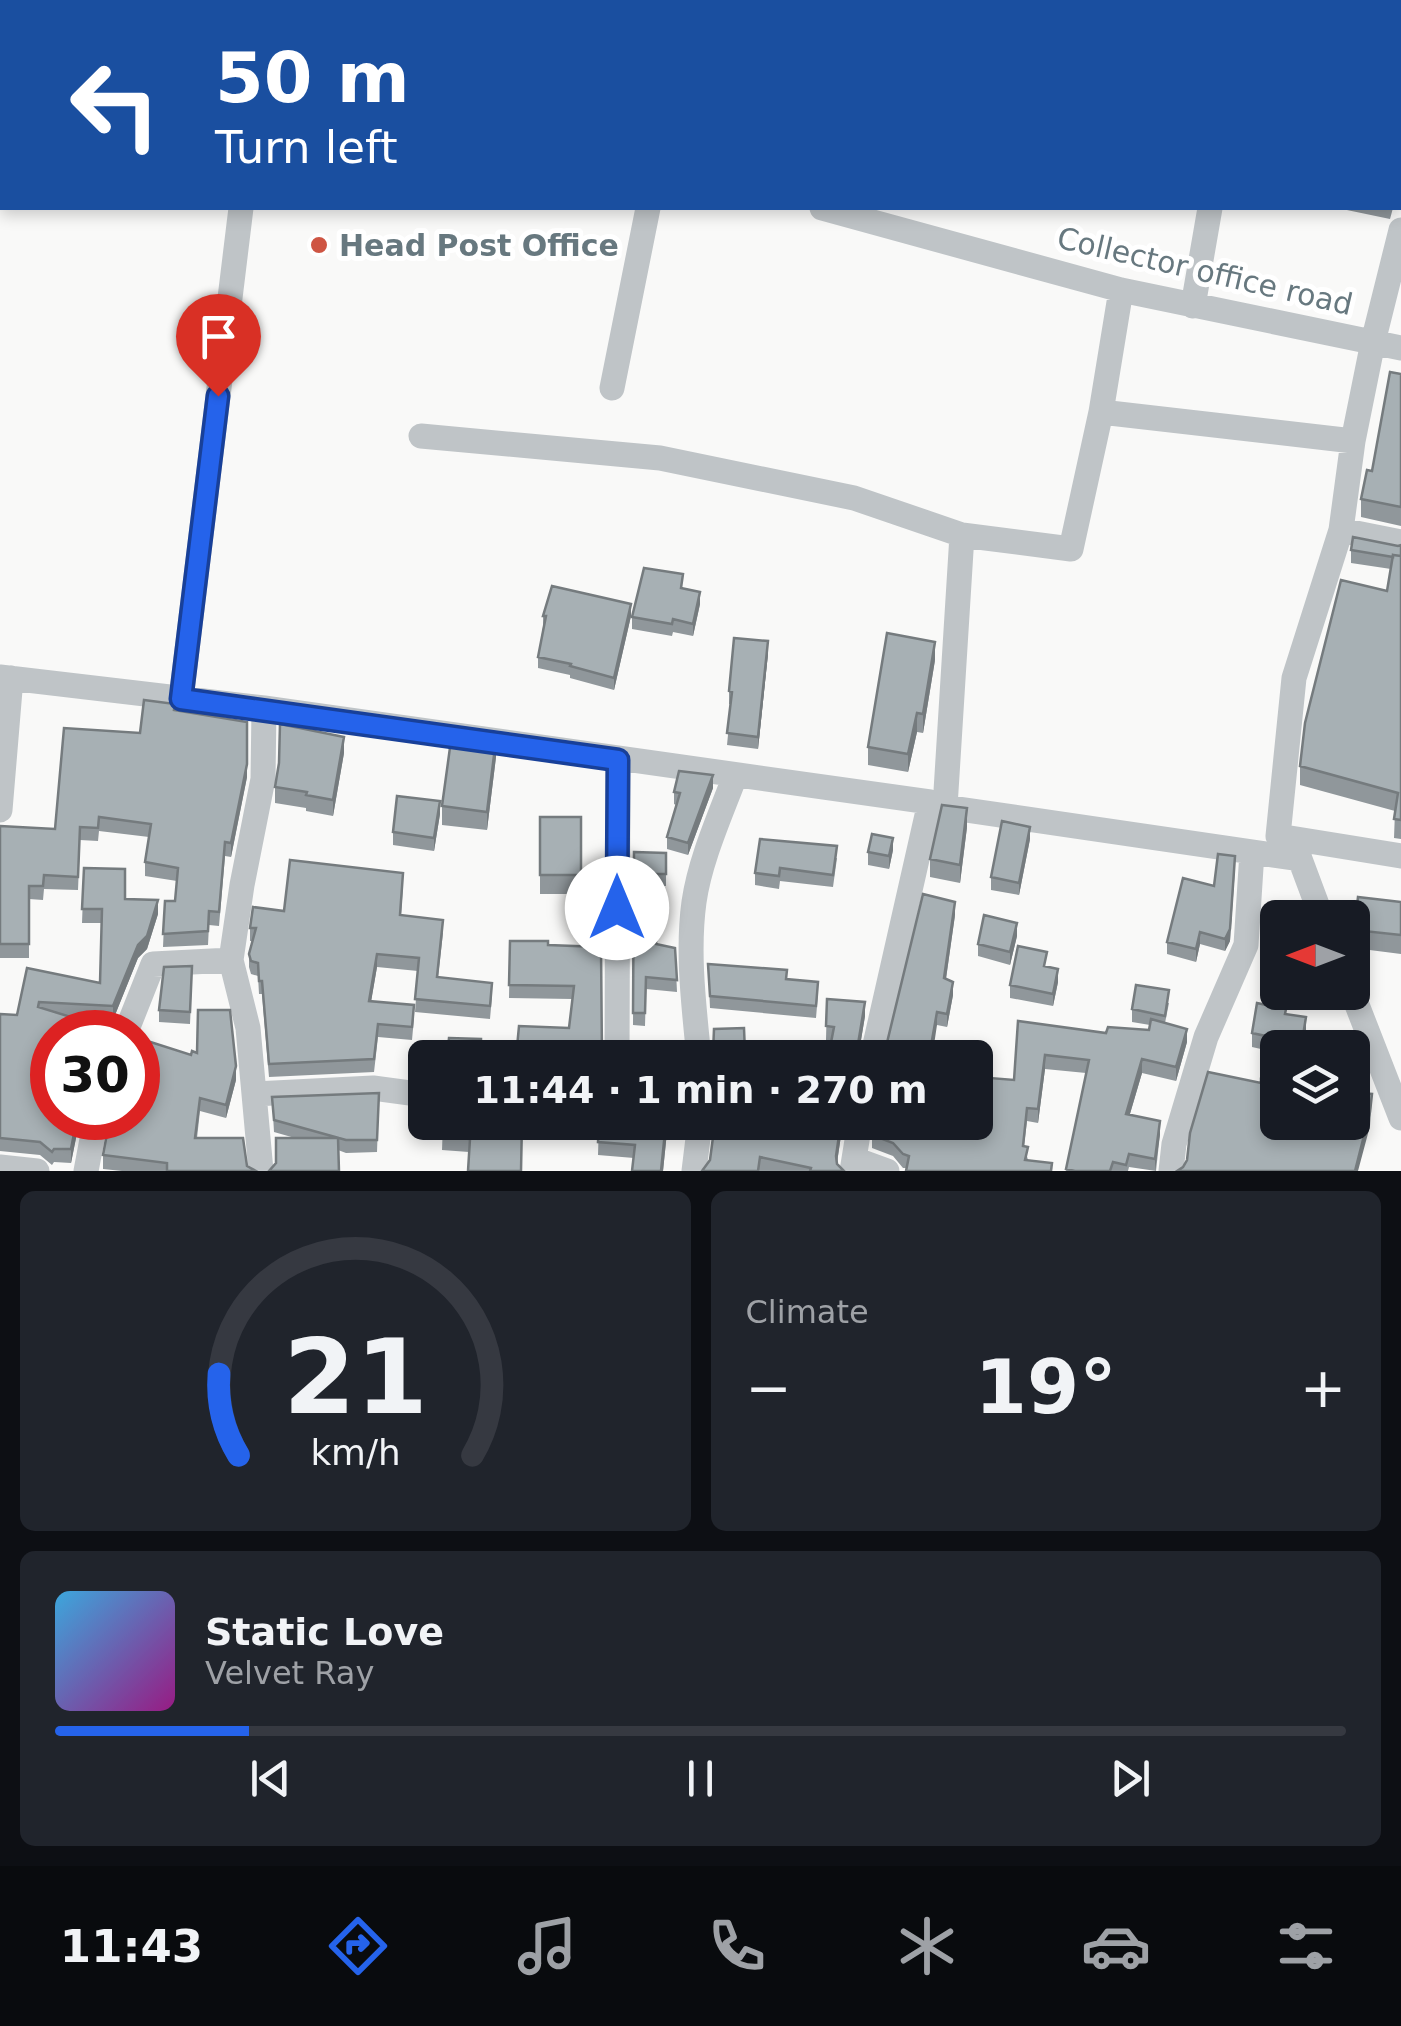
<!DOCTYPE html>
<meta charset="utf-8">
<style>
body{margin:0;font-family:"DejaVu Sans",sans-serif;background:#20242c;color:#f1f3f6;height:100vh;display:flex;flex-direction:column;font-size:38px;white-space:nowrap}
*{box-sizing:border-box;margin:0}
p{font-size:32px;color:#9ea1a6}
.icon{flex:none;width:55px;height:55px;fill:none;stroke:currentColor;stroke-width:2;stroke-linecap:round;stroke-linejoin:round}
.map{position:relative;height:1171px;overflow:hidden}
.side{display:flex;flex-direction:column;gap:20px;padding:20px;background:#0d0f14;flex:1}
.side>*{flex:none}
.top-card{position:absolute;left:0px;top:0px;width:1402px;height:210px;box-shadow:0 5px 15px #0003;background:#1a4fa0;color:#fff;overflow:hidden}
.needle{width:65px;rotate:270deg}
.buttons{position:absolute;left:1260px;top:900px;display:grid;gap:20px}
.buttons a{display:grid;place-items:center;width:110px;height:110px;border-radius:15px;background:#171b24;box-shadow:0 5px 15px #0003;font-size:50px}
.speed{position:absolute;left:30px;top:1010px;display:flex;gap:20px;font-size:50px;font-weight:700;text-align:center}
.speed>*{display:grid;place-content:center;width:130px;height:130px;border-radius:50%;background:#171b24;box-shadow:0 5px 15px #0003;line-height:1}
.speed .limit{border:15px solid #d22;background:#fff;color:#111}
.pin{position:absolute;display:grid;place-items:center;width:85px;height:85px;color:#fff;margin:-102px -42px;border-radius:50% 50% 50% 0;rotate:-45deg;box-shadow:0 0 10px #0007}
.pin .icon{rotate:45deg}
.me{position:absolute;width:110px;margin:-55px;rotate:0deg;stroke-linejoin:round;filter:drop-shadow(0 0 8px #0008)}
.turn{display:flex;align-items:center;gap:35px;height:210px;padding:0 50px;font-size:45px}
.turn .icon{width:130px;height:130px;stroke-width:2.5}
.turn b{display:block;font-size:70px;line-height:85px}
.big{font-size:75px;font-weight:700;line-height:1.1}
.side .card{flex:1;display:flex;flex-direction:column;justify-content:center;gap:15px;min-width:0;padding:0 35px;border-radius:15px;background:#20242c}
.side .dial{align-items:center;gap:0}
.dial svg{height:260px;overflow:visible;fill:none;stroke:#363941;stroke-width:7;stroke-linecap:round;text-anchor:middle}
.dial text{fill:#f1f3f6;stroke:none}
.song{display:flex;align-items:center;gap:30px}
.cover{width:120px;height:120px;border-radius:15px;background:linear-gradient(135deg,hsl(200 70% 55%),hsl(310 70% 35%))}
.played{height:10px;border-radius:5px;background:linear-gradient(90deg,#2563eb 15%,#363941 15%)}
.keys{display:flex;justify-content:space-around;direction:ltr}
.heat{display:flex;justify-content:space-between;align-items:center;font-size:55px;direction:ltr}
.side .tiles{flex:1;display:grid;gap:20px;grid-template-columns:1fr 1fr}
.card:last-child{grid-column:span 2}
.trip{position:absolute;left:408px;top:1040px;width:585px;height:100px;border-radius:15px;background:#171b24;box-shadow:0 5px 15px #0003;font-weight:700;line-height:100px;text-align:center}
.tab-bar{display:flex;height:160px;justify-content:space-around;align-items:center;background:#090b0e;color:#9ea1a6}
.tab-bar .icon{width:70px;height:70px}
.tab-bar .current{color:#2563eb}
.tab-bar b{font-size:45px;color:#f1f3f6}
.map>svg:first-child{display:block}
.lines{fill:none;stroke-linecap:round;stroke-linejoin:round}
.minor{stroke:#bfc4c7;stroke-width:25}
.wall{fill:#90979b}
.shaded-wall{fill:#757b7e}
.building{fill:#a7b0b4;stroke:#757b7e;stroke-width:2.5}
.route-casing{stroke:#184099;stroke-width:25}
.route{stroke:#2563eb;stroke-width:18}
.poi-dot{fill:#ce5543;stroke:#fff;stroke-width:4}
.labels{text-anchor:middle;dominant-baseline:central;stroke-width:10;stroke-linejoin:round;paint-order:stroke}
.poi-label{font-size:30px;font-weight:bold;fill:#67787f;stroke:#fff;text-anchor:start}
.street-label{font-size:30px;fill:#67787f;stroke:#fff}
</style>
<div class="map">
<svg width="1401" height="1171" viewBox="0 0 1401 1171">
<rect width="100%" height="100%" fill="#f9f9f8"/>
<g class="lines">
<!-- minor -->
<path class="minor" d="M1133,0V2
M25,2L26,0
M267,2V0
M476,2V0
M815,2L816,0
M1269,2V0
M0,31H2
M0,185L2,169
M822,208L1121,290L1401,348
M1193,306L1210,208
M612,388L648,208
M1101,412L1353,441
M421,436L660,458L854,498L962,535
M1341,530L1401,542
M0,677L264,708L930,802L945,807L1300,859L1322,918
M181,699L241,208
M945,807L962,535L1071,549L1101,412L1121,290
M0,810L11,678
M1278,836L1401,856
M1300,859L1278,836L1294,678L1341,530L1353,441L1373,342L1401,230
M1352,992L1401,1118
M126,1032L153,964L231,960
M617,1058L618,760
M699,1058C694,1007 687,953 694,902C700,860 720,816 735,776
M872,1058L930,802
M254,1094L373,1088L425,1095
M854,1159L887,1171
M0,1167L37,1171
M86,1171L96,1118
M261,1171L248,1028L231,960L242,885L263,779L264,708
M694,1171L700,1122
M852,1171L860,1122
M1171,1171L1174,1144L1206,1037L1246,945L1252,852"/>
</g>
<!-- wall -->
<path class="wall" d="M1342,208H1393L1390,219L1342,209Z
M1401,374V526L1361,517V499L1372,471Z
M1401,545V839L1394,838L1395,811L1300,785V766L1387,591L1391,569L1351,563V550Z
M683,588L700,604L693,636L673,632L672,636L632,629V617Z
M543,616H631L614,690L570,678V675L538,668V657L543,627Z
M768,654L758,749L727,745L731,704H729V691Z
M935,660L923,733L917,732L908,772L868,765V747Z
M175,710L247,777L231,857L225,856L219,926L209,925L208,945L163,947L165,901H175L177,881L145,876V862L149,837L99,831L98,841L80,840L78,890L44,889L43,900L29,899V958H0V826L55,829L140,733Z
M344,753L333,816L306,811V808L275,803V787Z
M496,757L487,830L442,825V806Z
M713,788L688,855L667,849V837L676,805L674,804V792Z
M440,814L434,851L393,845V832Z
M540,817H581V894H540Z
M967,827L960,883L930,877V859Z
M1030,839L1019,895L991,890V877Z
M893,850L889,869L868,865V852Z
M634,852L666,853V886H652V915L657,944L675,948L677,992L646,989L645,1026L633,1025Z
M837,858L833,887L780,881L779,889L755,885V873Z
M84,868L125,899L158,914L147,949L138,958L113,1020L71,1017L52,1118H80L71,1163L54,1162L52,1165L40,1155L0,1151V1014L17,1015L27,968L100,983L102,923H82Z
M1235,869L1230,941L1225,951L1200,944L1196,962L1167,954V942L1214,886Z
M403,886L401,915L443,933L438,977L492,996L490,1019L415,1012L418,971L377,967L371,1001L414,1018L412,1040L378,1037L374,1072L269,1077L262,994H259L258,976L251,974L249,967V954L253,941H250V928Z
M1401,902V954L1354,948V930Z
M955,915L946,979L953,995L947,1027L937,1025L884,1055Z
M1017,936L1010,965L978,956V944Z
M510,941L548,945L601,947L572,999L509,998Z
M708,964L787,979L818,994L816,1018L710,1008Z
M1047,967L1058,982L1053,1006L1010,998V985Z
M192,978L190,1024L159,1022V1010Z
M827,999L865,1016L859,1052L831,1040H826Z
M1169,1003L1165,1023L1187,1042L1176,1081L1142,1073L1130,1114L1160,1134L1156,1171L1129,1167L1128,1171H1066L1086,1073L1045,1069L1038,1123L1027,1121L1024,1146L1028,1160L1052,1171L907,1168H903L893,1156L872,1148V1135L975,1122L1014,1080L1018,1021L1106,1033L1149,1030L1150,1025L1132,1022V1009Z
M1286,1014L1306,1032L1304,1048H1278V1053L1252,1047V1033Z
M744,1028L745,1058H713L714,1029Z
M236,1080L226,1118L200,1111L197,1138L256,1171H122L103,1169V1155L110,1118Z
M379,1093L377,1152L346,1153L338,1150L271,1170L295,1138L274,1132L272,1097Z
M443,1122L521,1171L469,1152L442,1150Z
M599,1122H668L663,1171H632L634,1158L598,1155Z
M773,1122H843L837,1163L844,1171H702L772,1129Z"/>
<!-- shaded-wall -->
<path class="shaded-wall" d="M700,592V604L693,636V624Z
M631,604V616L614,690V678Z
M768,641V654L758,749V737Z
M935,642V660L923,733V714Z
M917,713V732L908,772V754Z
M247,722V777L231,857V843Z
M344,737V753L333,816V800Z
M496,739V757L487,830V812Z
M713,775V788L688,855V843Z
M440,801V814L434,851V838Z
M967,808V827L960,883V865Z
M1030,827V839L1019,895V883Z
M893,838V850L889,869V856Z
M1235,856L1230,941L1225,951V939Z
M158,900V914L147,949L138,958L113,1020V1006L138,945Z
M955,902V915L944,992V978Z
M1017,923V936L1010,965V952Z
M1200,932V944L1196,962V949Z
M377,954V967L369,1014V1001Z
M1058,969V982L1053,1006V994Z
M953,982V995L947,1027V1014Z
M865,1002V1016L858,1058L857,1050Z
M937,1012V1025L932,1058L929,1057Z
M1306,1017V1032L1304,1048H1301Z
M1187,1029V1042L1176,1081V1067Z
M1045,1055V1069L1038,1123V1109Z
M1142,1059V1073L1126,1127V1114Z
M236,1066V1080L226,1118V1105Z
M1372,1094L1370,1126L1358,1171H1355Z
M77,1118H80L71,1163V1149Z
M1160,1121V1134L1155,1171V1159Z
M666,1122H668L663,1171H661Z
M841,1122H843L836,1169V1156Z"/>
<!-- building -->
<path class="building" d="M1353,0H1401V29L1400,2H1353Z
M1390,372L1401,374V507L1361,499L1367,470L1372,471Z
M1353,537L1398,546L1401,545V556L1393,555V557L1351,550Z
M1393,555L1401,556V820L1394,819L1398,793L1300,766L1305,723L1341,580L1387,591Z
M644,568L683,574L681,588L700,592L693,624L673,619L672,624L632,617Z
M552,586L631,604L614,678L570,666L571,664L538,657L546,616H543Z
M887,633L935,642L923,714L917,713L908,754L868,747Z
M734,638L768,641L758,737L727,733L732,692L729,691Z
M144,700L175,704L174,710L247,722V764L231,843L225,842L219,912L209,911L208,931L163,934L165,901H175L178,868L145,862L151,824L99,817L98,828L80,827L78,877L44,875L43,886H29V944H0V826L55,829L64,728L140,733Z
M280,724L344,737L333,800L306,795L307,792L275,787L279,763Z
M452,733L496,739L487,812L442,806Z
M679,771L713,775L688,843L667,837L680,793L674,792Z
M397,796L440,801L434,838L393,832Z
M942,805L967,808L960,865L930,859Z
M540,817H581V875H540Z
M1002,821L1030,827L1019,883L991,877Z
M872,834L893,838L889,856L868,852Z
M760,839L837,846L833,875L780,868L779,876L755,873Z
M634,852L666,853V874H652L651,915H657L656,944L675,948L677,980L646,977L645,1013H633Z
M1218,854L1235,856L1230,929L1225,939L1200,932L1196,949L1167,942L1183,878L1214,886Z
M290,860L403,873L400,915L443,920L437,977L492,983L490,1006L415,999L419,958L377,954L369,1001L414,1005L412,1027L378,1024L374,1059L269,1064L262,981H259L258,963L251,961L249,954L256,928H250L253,907L284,911Z
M84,868L125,869V899L158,900L147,936L138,945L113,1006L39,1002L38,1007L120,1032H52V1118H77L71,1149H54L52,1152L40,1142L0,1138V1014L17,1015L27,968L100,983L102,909H82Z
M923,894L955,902L944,978L953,982L947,1014L937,1012L929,1057L877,1058L884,1055Z
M1358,897L1401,902V935L1354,930Z
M984,915L1017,923L1010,952L978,944Z
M510,941H548V945L601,947L602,1058H516L519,1026L569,1028L574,986L509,985Z
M1018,946L1047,952L1044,966L1058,969L1053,994L1010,985Z
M708,964L787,970L786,979L818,982L816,1006L710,996Z
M192,966L190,1012L159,1010L164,967Z
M1136,985L1169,990L1165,1016L1132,1009Z
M827,999L865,1002L857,1050L866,1058H828L834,1027L826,1026Z
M1257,1003L1286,1009L1285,1014L1306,1017L1301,1048H1282L1284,1040L1252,1033Z
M198,1010H230L236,1066L226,1105L200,1098L195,1138H243L247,1166L256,1171H167V1163L103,1155L110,1118H138V1038L191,1055L192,1051L197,1053Z
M1151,1019L1187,1029L1176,1067L1142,1059L1126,1114L1160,1121L1155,1159L1129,1154L1126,1165L1113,1162L1110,1171H1075L1066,1169L1089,1060L1045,1055L1038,1109L1027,1108L1023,1146L1028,1147L1025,1160L1052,1163L1051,1171H906L909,1156L903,1154L893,1143L872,1135L873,1122H975L978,1077L1014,1080L1018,1021L1106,1033L1108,1027L1149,1030Z
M744,1028L745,1053H713L714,1029Z
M449,1038L481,1039V1058H447Z
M1352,1068H1361L1359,1093L1372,1094L1370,1112L1355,1171H1177L1183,1167L1187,1160L1190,1133L1208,1072L1261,1083V1079L1276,1082L1278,1074V1122H1352Z
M379,1093L377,1140H346L274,1120L272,1097Z
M443,1122H522L521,1171H468L470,1139L442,1137Z
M599,1122H666L661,1171H632L635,1145L598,1142Z
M715,1122H733L772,1129L773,1122H841L836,1156L837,1164L844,1171H810L811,1168L760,1157L758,1171H702L710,1160Z
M276,1138H338L339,1171H269L276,1163Z"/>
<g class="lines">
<defs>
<path id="route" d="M218,396L181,699L618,760L617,908"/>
</defs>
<!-- route casing -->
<use href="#route" class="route-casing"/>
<!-- route -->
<use href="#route" class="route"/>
</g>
<!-- markers -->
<circle class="poi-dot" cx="319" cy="245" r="10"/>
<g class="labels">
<!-- poi labels -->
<g class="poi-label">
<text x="339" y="245">Head Post Office</text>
</g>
<!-- street labels -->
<g class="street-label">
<text transform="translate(1205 271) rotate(13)">Collector office road</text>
</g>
</g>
</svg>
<div class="buttons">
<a><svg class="needle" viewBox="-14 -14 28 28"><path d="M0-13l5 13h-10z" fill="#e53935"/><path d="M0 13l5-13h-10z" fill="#9ea1a6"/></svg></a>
<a><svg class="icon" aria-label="layers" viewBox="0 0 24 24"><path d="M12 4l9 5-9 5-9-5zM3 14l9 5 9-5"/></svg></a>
</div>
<div class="speed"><div class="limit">30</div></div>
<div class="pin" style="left:218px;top:396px;background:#d93025"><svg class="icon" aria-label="arrive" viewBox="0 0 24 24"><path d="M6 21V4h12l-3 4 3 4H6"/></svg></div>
<svg class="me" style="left:617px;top:908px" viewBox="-20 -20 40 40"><circle r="19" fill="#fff"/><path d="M0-13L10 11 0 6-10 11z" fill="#2563eb"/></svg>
<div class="trip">11:44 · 1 min · 270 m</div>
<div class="top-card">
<div class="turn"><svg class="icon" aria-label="left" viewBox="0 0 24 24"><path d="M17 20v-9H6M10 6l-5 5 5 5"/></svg><div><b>50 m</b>Turn left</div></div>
</div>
</div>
<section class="side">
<div class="tiles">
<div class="card dial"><svg viewBox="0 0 100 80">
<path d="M14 69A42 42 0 1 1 86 69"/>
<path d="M14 69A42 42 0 0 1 8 44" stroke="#2563eb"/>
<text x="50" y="56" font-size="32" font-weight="700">21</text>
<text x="50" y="72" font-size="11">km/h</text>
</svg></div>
<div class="card"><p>Climate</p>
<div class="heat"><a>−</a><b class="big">19°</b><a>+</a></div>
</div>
<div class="card">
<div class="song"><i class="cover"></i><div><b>Static Love</b><p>Velvet Ray</p></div></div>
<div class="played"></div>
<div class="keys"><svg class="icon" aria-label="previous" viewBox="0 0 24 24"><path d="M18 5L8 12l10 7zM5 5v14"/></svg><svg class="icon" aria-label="pause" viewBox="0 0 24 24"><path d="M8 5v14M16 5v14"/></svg><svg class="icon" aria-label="next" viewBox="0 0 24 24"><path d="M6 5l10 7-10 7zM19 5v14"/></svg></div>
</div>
</div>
</section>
<nav class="tab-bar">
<b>11:43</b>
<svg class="icon current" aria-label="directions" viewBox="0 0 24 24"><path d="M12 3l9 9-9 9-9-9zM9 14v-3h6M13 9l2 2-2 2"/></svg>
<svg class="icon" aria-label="music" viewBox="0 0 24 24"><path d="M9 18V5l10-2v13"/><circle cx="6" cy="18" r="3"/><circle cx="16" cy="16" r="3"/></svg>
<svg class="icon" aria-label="phone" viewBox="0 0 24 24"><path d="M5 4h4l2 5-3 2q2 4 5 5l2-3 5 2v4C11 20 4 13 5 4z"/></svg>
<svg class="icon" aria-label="climate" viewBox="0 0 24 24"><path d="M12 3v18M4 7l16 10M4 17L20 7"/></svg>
<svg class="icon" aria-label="car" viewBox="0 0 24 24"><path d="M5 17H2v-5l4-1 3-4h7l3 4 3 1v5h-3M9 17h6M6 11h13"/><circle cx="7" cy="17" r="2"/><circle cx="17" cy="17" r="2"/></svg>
<svg class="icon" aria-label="filters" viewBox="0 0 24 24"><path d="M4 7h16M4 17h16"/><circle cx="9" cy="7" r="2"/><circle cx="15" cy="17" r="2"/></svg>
</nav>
